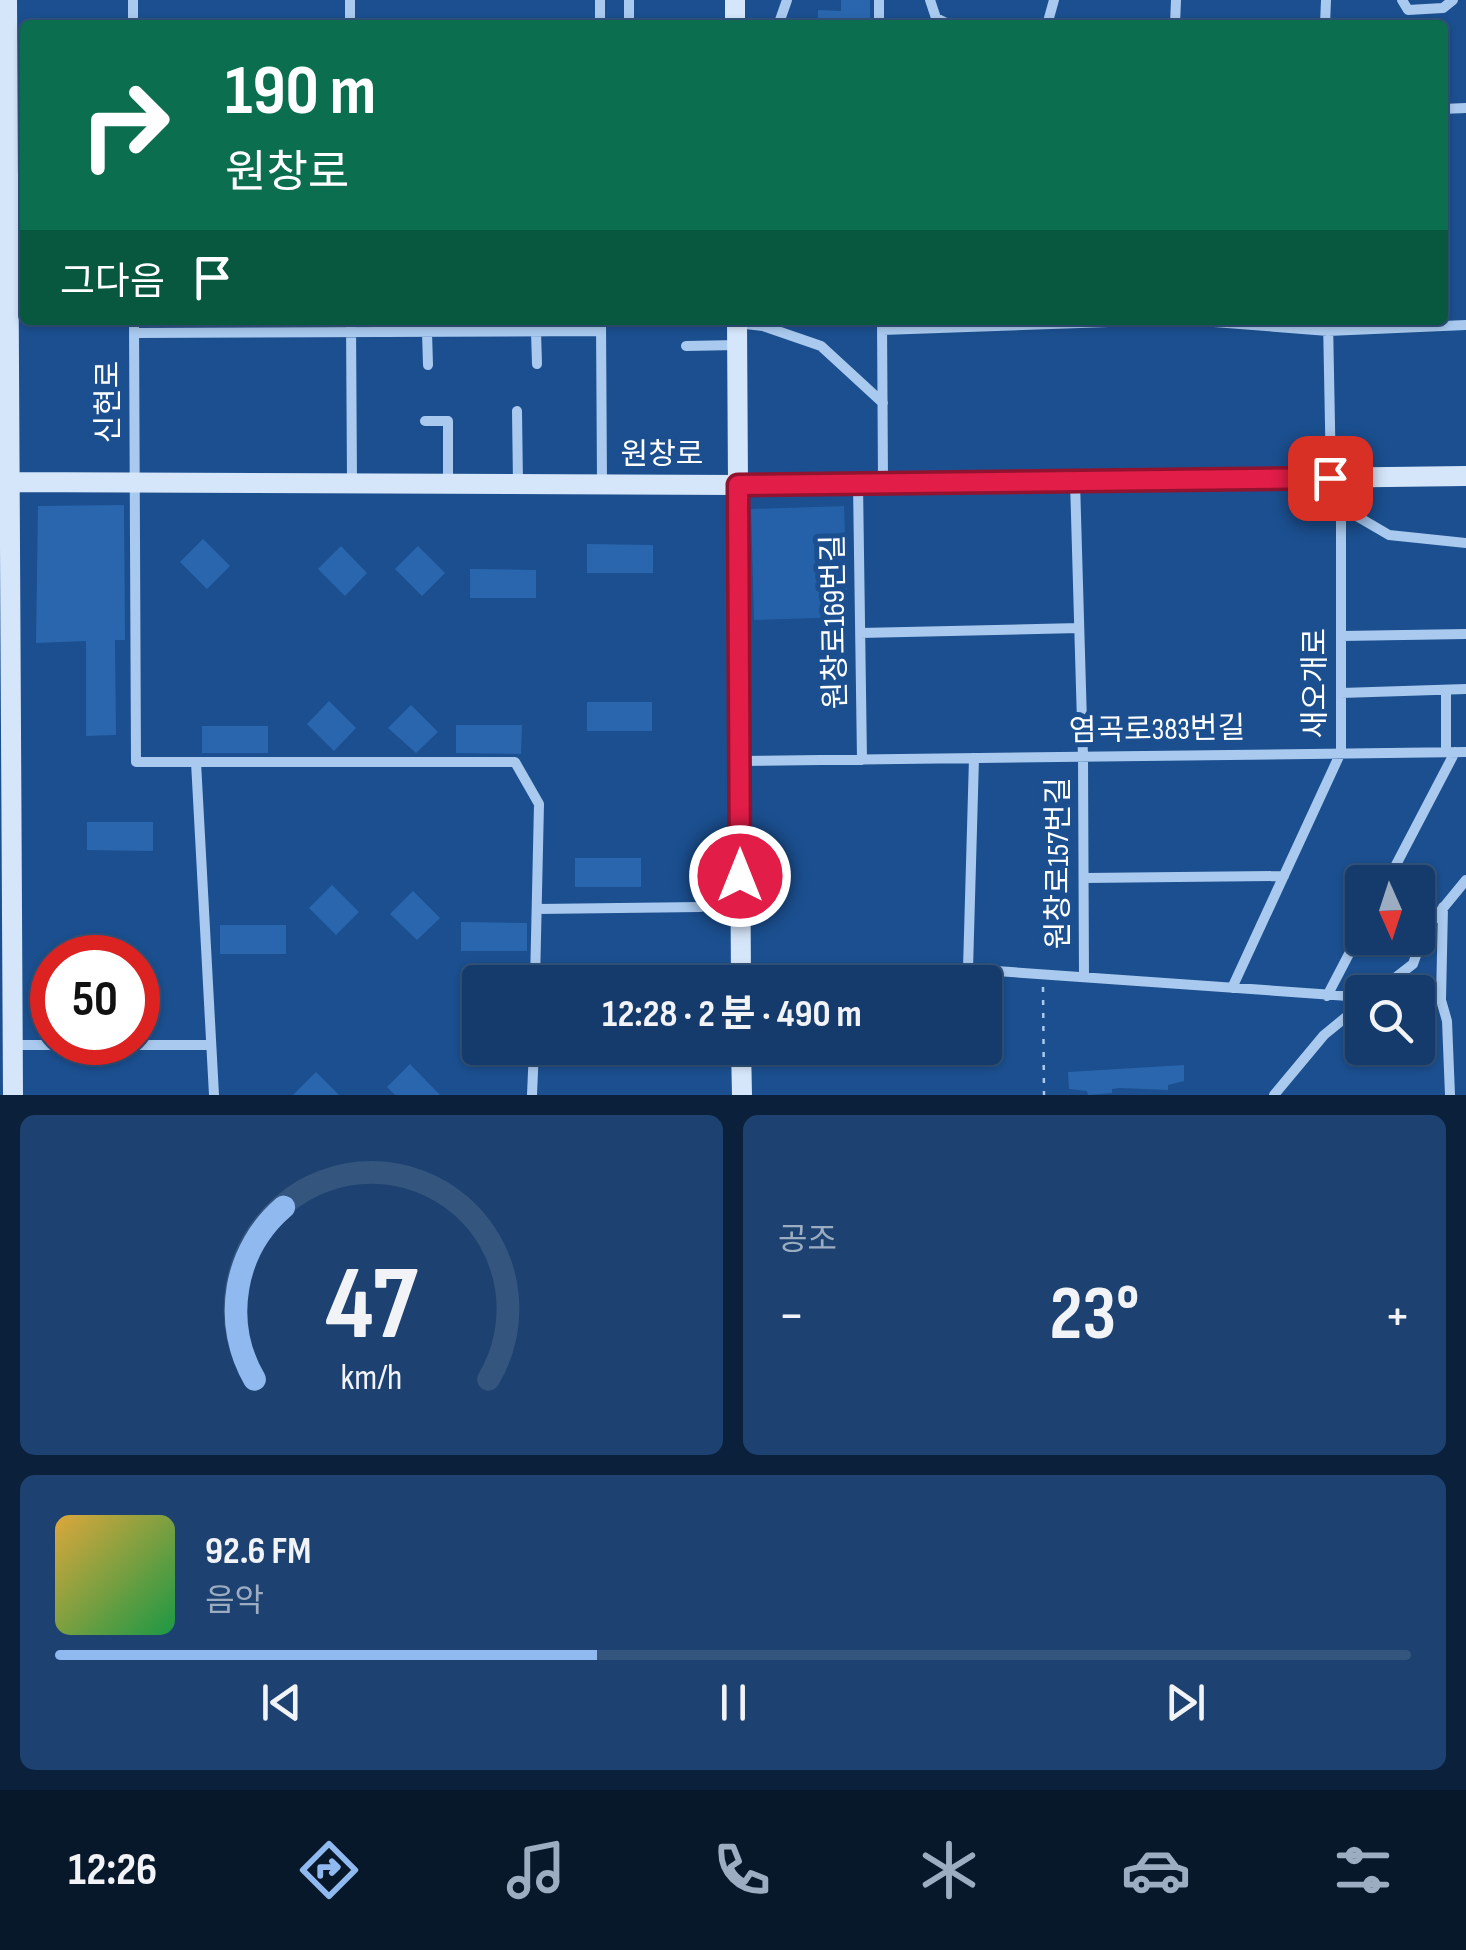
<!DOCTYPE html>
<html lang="ko">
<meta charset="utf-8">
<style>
body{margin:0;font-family:"Sofia Sans Condensed","Noto Sans KR",sans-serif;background:#1d4271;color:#f1f3f6;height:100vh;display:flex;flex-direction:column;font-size:38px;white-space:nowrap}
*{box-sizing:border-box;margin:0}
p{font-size:32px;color:#9dadc1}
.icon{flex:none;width:55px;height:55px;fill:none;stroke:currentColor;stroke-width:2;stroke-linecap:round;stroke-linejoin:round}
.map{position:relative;height:1095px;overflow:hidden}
.sheet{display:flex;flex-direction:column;gap:20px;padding:20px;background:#0b203b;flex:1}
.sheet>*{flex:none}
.top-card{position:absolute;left:20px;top:20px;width:1428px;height:305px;border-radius:10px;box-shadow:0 2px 8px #0004,0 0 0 2px #33557e;background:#0b6e4f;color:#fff;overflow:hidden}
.needle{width:65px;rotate:177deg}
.fabs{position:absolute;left:1345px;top:865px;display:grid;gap:20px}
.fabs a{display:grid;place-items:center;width:90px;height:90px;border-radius:10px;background:#143b6b;box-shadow:0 2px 8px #0004,0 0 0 2px #33557e;font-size:50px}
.speed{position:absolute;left:30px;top:935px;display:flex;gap:20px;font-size:50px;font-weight:700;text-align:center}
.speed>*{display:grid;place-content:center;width:130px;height:130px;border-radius:50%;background:#143b6b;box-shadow:0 2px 8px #0004,0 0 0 2px #33557e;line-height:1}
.speed .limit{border:15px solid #d22;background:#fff;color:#111}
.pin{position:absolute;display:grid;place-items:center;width:85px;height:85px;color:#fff;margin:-42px;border-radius:20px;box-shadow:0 5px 15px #0006}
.me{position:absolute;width:110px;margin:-55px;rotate:0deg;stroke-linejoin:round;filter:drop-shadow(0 0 8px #0008)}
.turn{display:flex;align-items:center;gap:35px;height:210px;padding:0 40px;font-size:45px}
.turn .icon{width:130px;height:130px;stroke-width:2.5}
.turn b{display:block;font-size:70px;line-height:85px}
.then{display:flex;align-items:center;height:95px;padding:0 40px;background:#0003;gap:20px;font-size:38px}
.big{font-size:75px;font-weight:700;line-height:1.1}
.sheet .widget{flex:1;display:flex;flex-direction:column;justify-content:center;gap:15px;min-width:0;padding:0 35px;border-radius:15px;background:#1d4271}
.sheet .dial{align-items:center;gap:0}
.dial svg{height:260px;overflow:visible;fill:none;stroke:#33557e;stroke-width:7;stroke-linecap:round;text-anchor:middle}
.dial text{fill:#f1f3f6;stroke:none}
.song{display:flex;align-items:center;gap:30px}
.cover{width:120px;height:120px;border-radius:15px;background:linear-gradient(135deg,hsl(40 70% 55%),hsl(140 70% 35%))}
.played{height:10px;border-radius:5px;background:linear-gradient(90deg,#90b9f0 40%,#33557e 40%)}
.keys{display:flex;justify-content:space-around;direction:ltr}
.heat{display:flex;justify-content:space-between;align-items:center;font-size:55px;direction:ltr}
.sheet .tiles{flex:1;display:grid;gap:20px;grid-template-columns:1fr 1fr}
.widget:last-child{grid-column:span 2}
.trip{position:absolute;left:462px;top:965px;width:540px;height:100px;border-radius:10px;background:#143b6b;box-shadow:0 2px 8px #0004,0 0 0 2px #33557e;font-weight:700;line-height:100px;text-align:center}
.tab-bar{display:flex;height:160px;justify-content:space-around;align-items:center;background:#08182b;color:#9dadc1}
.tab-bar .icon{width:70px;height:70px}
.tab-bar .active{color:#90b9f0}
.tab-bar b{font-size:45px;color:#f1f3f6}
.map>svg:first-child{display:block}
.green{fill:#2461a8}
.building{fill:#2a66ad}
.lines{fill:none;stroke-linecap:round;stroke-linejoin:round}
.path{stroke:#a9c9ee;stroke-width:2.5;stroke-dasharray:5 8;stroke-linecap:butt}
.street{stroke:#a9c9ee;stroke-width:10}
.secondary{stroke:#d6e6fa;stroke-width:20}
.route-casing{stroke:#92132f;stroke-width:25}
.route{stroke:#e11d48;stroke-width:18}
.labels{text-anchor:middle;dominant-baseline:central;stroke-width:10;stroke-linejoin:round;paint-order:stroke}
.street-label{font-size:30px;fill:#fff;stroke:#1b4f8f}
</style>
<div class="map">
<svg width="1466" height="1095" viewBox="0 0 1466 1095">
<rect width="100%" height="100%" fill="#1b4f8f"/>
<!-- green -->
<path class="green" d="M844,506L848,617L754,620L751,509Z"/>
<!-- building -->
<path class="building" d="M841,0H870V25H818V10L841,11Z
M124,505L125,640H115L116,735L86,736V641L36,643L38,506Z
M203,539L230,566L207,589L180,562Z
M587,544L653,545V573H587Z
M341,546L367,573L345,596L318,569Z
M418,546L445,573L422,596L395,569Z
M470,569L536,570V598H470Z
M329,701L356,728L334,751L307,724Z
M587,702H652V731H587Z
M411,705L438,732L416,753L388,728Z
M456,725H522L521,754L456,753Z
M202,726H268V753H202Z
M87,822H153V851L87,850Z
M575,858H641V887H575Z
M332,885L359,912L336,935L309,908Z
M413,891L440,918L417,940L390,914Z
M461,922L527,923V951H461Z
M220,925H286V954H220Z
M410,1064L440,1095H395L387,1087Z
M1184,1065V1081L1168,1085V1090L1120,1088L1112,1089V1093L1088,1095L1087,1091L1069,1089L1068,1072Z
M316,1072L339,1095H293Z"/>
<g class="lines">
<!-- path -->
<path class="path" d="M1043,987L1044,1095"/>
<!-- street -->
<path class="street" d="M133,0V25
M350,0V25
M600,0V25
M629,0V25
M879,0V25
M930,0L936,18L950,25
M1402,0L1408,10L1443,8L1453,0
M780,20L787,0
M1047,25L1054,0
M1175,25L1176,0
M1325,25L1326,0
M1442,109L1466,108
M6,178H25
M134,320L136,762H515L539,804L535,982
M351,320L352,483
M601,320L602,484
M882,320L883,482
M1188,320L1328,331L1466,325
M1328,320L1331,478
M737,323L763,326L821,346L883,403
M882,330L1166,320
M427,332L428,365
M536,332L537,364
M134,333L601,331
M686,346L737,345
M517,411L518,484
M425,421H448V484
M1075,481L1083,757L1084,977
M858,484L862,760
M1341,507L1389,535L1466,543
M860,633L1079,628
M1341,636L1466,634
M1446,690V752
M1341,693L1466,689
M739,761L1466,752
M196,762L214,1095
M1084,878L1284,876
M1387,882L1455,752
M1443,907L1441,1000L1447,1021L1450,1095
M537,909L701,907
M968,969L974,758
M919,982L968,969L1362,997
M1232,988L1341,752V478
M1377,992L1413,964L1425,930L1466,880
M1327,996L1362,929
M1418,999L1441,1000
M21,1045H211
M532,1095L534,1048
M1274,1095L1324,1035L1362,1004"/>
<!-- secondary -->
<path class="secondary" d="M7,0L13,1095
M735,0V25
M737,320L741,982
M0,482L738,485L1466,476
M741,1048L742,1095"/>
</g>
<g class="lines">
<defs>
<path id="route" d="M740,876L738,485L1330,478"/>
</defs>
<!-- route casing -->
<use href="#route" class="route-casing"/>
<!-- route -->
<use href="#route" class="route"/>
</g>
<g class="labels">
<!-- street labels -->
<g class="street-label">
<text transform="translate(109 402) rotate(-90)">신현로</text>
<text x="662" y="455">원창로</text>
<text transform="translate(835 622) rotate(-91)">원창로169번길</text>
<text transform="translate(1316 683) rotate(-90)">새오개로</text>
<text transform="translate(1157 730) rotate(-1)">염곡로383번길</text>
<text transform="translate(1059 863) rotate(-90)">원창로157번길</text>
</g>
</g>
</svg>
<div class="fabs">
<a><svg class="needle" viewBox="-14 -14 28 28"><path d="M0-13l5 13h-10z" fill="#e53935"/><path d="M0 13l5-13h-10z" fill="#9dadc1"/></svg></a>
<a><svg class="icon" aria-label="search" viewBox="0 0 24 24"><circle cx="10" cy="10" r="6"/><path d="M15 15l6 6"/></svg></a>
</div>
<div class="speed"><div class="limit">50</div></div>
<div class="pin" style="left:1330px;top:478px;background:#d93025"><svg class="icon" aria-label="arrive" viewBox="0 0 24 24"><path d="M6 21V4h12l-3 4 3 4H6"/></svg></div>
<svg class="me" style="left:740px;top:876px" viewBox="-20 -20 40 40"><circle r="17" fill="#e11d48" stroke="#fff" stroke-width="3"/><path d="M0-11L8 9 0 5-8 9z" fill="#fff"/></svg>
<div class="trip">12:28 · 2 분 · 490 m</div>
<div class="top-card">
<div class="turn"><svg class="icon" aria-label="right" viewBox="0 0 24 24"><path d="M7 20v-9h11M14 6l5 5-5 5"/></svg><div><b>190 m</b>원창로</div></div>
<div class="then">그다음<svg class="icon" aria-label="arrive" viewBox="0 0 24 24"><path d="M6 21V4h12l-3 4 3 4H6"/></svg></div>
</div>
</div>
<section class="sheet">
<div class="tiles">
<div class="widget dial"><svg viewBox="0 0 100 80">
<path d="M14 69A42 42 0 1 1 86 69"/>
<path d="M14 69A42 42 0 0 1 23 16" stroke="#90b9f0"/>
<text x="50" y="56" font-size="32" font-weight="700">47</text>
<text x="50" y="72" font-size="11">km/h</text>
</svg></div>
<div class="widget"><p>공조</p>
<div class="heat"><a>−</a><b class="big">23°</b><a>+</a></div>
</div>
<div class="widget">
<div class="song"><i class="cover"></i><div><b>92.6 FM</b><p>음악</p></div></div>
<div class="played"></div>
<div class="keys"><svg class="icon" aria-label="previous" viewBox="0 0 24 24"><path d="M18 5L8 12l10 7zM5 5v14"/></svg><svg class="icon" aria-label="pause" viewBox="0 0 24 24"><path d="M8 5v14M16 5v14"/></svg><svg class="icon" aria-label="next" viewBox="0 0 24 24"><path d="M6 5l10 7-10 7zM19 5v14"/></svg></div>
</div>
</div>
</section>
<nav class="tab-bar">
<b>12:26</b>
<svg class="icon active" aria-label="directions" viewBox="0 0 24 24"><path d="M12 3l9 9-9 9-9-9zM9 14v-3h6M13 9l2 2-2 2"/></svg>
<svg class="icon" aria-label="music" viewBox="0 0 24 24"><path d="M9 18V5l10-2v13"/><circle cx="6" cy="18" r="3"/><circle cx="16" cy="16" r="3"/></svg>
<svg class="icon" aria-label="phone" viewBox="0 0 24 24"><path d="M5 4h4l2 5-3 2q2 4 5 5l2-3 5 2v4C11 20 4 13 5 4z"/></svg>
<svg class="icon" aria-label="climate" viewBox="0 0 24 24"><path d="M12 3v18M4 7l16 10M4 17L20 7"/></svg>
<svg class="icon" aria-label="car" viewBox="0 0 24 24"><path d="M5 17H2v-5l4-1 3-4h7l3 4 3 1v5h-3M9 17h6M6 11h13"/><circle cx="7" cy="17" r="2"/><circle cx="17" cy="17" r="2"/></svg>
<svg class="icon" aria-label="filters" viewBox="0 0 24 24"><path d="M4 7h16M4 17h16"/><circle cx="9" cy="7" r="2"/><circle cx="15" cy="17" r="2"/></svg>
</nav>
